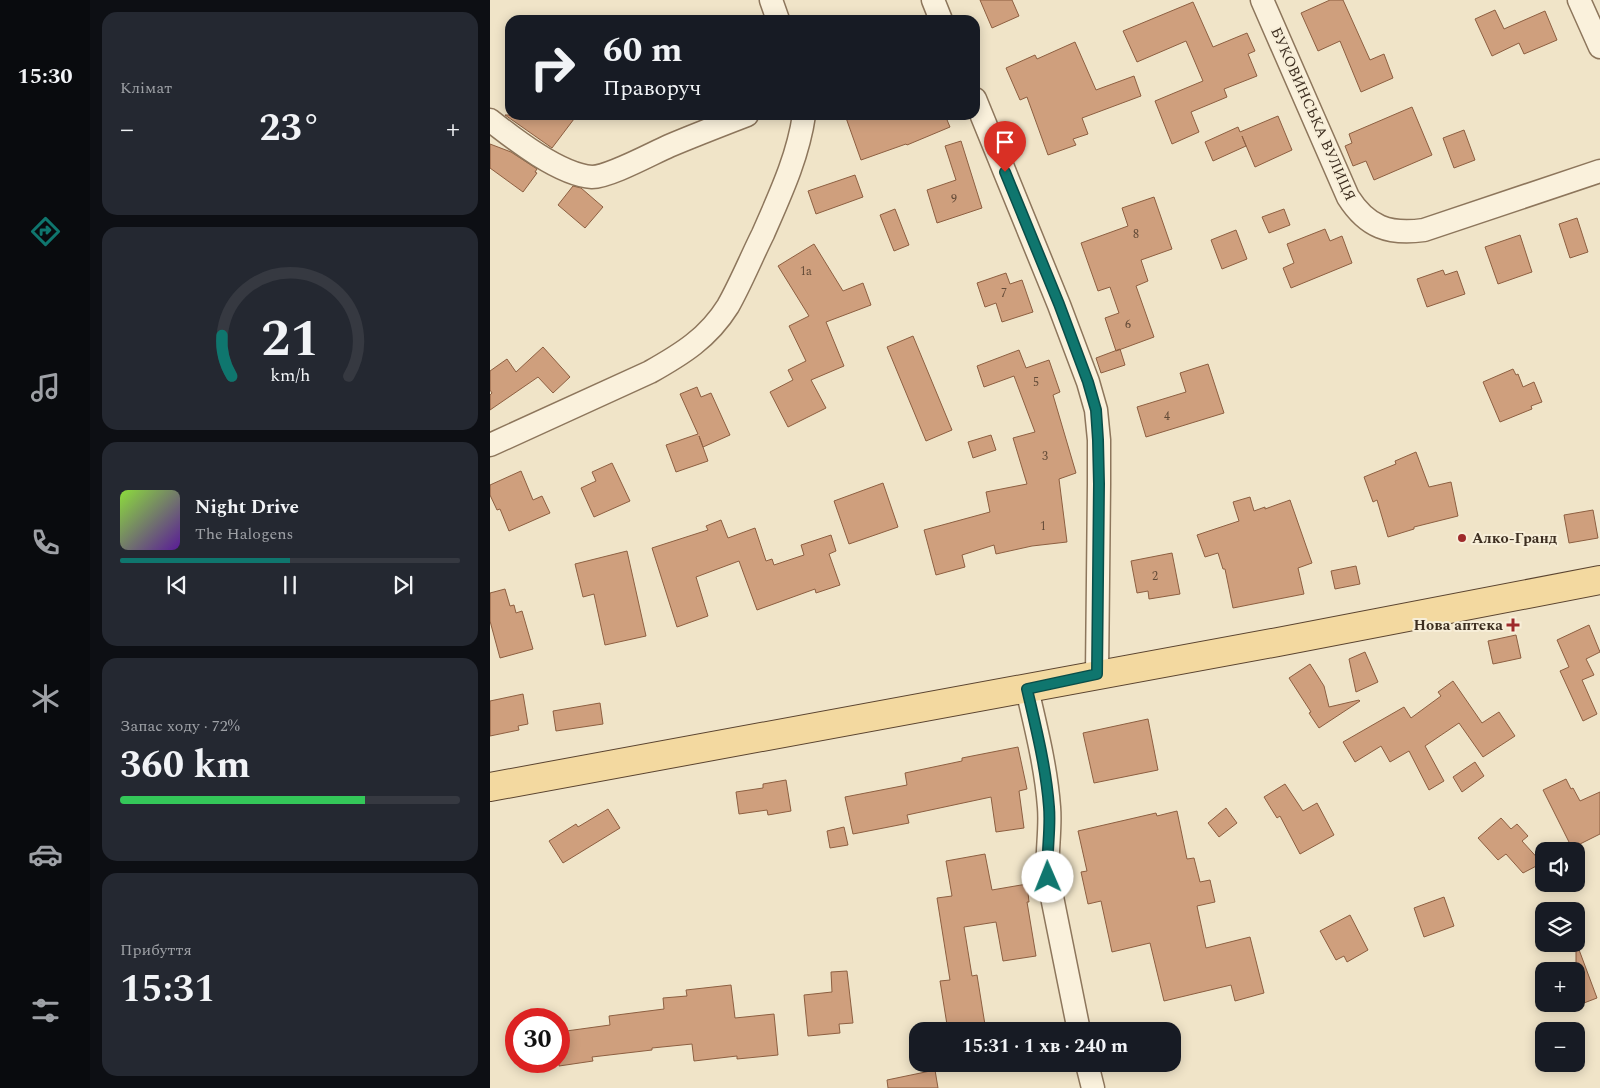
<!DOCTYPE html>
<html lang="uk">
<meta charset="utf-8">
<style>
body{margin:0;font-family:Spectral,serif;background:#242831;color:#f1f3f6;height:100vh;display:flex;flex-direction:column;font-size:19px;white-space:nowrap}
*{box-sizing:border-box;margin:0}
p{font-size:16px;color:#9ea1a6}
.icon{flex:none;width:28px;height:28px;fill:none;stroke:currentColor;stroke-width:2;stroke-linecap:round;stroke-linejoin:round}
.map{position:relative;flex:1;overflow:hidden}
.panel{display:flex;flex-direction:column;gap:12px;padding:12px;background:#0d0f14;width:400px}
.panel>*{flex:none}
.hud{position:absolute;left:15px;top:15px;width:475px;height:105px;border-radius:15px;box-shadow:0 2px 12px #0003;background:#171b24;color:#f1f3f6;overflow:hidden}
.fabs{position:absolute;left:1045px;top:842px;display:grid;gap:10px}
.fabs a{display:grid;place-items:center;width:50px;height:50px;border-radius:10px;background:#171b24;box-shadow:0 2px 12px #0003;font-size:25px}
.speed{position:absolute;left:15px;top:1008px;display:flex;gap:10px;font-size:25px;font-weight:700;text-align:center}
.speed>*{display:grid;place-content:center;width:65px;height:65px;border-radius:50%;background:#171b24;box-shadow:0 2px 12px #0003;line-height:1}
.speed .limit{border:8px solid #d22;background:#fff;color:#111}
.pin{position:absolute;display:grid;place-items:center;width:42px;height:42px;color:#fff;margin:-51px -21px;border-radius:50% 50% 50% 0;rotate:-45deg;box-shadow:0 0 5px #0007}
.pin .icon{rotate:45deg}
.me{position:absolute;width:55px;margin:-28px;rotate:359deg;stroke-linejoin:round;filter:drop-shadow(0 0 4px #0008)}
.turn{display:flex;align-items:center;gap:18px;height:105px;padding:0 15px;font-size:22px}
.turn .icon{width:65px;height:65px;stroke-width:2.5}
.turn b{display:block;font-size:35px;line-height:42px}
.big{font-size:38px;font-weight:700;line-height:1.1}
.panel .widget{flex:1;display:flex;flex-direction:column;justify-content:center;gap:8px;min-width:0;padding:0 18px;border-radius:15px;background:#242831}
.panel .dial{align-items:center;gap:0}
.dial svg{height:130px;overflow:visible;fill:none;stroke:#363941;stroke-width:7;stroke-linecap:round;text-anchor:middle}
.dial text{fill:#f1f3f6;stroke:none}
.song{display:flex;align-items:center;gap:15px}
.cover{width:60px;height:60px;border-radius:8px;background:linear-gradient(135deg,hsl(90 70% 55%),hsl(270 70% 35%))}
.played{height:5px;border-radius:2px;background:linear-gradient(90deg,#0f766e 50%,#363941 50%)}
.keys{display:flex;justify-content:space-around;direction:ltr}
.heat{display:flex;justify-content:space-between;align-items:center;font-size:28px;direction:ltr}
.charge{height:8px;border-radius:4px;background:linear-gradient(90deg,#34c759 72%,#363941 0)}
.trip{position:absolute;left:419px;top:1022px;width:272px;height:50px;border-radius:15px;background:#171b24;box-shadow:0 2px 12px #0003;font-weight:700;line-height:50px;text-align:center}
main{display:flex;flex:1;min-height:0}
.tab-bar{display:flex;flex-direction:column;width:90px;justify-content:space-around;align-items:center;background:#090b0e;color:#9ea1a6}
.tab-bar .icon{width:35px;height:35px}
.tab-bar .on{color:#0f766e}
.tab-bar b{font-size:22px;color:#f1f3f6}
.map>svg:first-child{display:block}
.building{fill:#cf9f7d;stroke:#8d5f41}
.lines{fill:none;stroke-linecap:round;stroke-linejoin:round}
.minor-casing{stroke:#8d765c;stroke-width:25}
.major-casing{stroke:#5b4430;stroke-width:30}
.minor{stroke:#faf1dc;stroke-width:22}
.major{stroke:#f3d9a0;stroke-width:28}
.route-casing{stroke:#0a4d48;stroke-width:12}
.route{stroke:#0f766e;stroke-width:9}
.poi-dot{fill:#9e2a2b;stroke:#f7eed8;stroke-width:2}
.labels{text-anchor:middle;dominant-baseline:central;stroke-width:4;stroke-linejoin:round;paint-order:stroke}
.number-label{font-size:12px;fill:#624a37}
.street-label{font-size:15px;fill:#3d2e20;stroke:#f7eed8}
.poi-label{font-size:15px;font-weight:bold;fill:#3d2e20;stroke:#f7eed8;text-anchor:start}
</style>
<main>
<nav class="tab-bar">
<b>15:30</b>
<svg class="icon on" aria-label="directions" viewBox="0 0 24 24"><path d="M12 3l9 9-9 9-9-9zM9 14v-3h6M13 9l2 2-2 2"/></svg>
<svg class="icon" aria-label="music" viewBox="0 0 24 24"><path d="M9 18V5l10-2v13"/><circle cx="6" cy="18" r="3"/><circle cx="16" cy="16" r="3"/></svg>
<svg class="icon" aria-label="phone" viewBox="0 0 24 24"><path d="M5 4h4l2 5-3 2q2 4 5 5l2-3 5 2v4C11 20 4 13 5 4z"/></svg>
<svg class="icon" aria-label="climate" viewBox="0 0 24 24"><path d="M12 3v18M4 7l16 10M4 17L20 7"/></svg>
<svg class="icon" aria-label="car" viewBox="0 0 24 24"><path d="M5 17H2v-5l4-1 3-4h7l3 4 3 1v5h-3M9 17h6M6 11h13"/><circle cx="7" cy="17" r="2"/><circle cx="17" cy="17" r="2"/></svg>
<svg class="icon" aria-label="filters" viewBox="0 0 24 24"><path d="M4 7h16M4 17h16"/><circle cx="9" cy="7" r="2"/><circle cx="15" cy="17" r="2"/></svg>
</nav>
<section class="panel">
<div class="widget"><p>Клімат</p>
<div class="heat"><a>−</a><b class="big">23°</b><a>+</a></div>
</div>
<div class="widget dial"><svg viewBox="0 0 100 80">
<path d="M14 69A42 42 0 1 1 86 69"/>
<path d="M14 69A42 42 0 0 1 8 44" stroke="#0f766e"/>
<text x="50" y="56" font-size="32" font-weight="700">21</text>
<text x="50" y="72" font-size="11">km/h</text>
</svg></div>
<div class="widget">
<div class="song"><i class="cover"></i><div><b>Night Drive</b><p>The Halogens</p></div></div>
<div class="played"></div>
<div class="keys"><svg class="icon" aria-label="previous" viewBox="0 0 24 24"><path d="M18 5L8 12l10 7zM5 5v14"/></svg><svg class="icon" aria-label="pause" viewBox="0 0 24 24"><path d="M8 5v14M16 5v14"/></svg><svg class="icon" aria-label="next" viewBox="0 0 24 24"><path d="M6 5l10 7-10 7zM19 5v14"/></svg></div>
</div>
<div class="widget"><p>Запас ходу · 72%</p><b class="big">360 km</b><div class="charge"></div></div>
<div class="widget"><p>Прибуття</p><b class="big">15:31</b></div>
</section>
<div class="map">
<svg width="1110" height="1088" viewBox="0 0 1110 1088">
<rect width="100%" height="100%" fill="#f0e4c8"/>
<!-- building -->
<path class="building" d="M490,0H522L529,16L502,28Z
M840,0H853L880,60L894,54L903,78L871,92L850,41L828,51L811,13Z
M703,2L723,47L757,33L765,51L758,54L767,76L734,89L737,97L701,112L709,132L682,144L665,101L713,81L696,41L647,62L633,31Z
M1005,10L1014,29L1055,11L1067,40L1034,54L1029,43L1002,56L985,19Z
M585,42L606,90L644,76L651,96L592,118L598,134L583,139L586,145L558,155L537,97L530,100L516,68L545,55L547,59Z
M922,107L942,155L884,180L876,161L863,166L855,146L862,143L859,134Z
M15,115H87L62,148Z
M355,115H455L460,127L417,145L416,144L371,160Z
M788,116L802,150L765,167L752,136L756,146L723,161L715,142L748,127L750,132Z
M974,130L985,160L964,168L953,138Z
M471,141L492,208L447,223L437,190L466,180L455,146Z
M0,144L21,152L47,169L45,172L47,173L33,192L0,168Z
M365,175L373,197L326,214L318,191Z
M83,186L91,188L113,207L95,228L68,205Z
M664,197L682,249L651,260L658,281L646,286L664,337L626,351L615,318L629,313L620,287L608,291L591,243L638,226L632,208Z
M405,209L419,245L404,251L390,215Z
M794,209L800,225L779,233L772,217Z
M1087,218L1098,252L1080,258L1069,224Z
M835,229L840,241L852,236L862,263L801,288L793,268L804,263L797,244Z
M746,230L757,259L732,269L721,240Z
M1030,235L1042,272L1008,284L995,247Z
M324,244L353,291L373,283L381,305L336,322L354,366L321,380L336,408L298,427L280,392L303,380L298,370L316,361L299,326L319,316L288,266Z
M953,270L955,275L967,271L975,294L937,307L927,279Z
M516,273L520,284L532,280L543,312L512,322L506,303L495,307L487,283Z
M423,336L462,430L436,441L397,347Z
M53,347L80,377L63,393L48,377L0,410V395L2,393L0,390V371L17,359L26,372Z
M630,349L635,365L611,373L606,358Z
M529,350L536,368L559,360L570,392L563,395L586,473L569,479L577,542L542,546L506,554L504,545L472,555L475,567L446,575L434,530L500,512L496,492L537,484L523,438L545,432L524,376L494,387L487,366Z
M718,364L734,413L656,437L647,407L696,392L690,373Z
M1023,369L1026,375L1028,374L1033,387L1044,382L1052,402L1041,406L1042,409L1010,422L993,382Z
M207,387L211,397L221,393L240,435L213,447L209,436L218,461L186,472L176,445L208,434L190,394Z
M501,435L506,450L483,458L478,442Z
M926,452L939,487L961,482L968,516L924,527V529L898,537L887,500L883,502L874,477L906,464L905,461Z
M122,463L140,501L104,517L91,488L106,481L102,472Z
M31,471L43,500L52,496L60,513L19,531L10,509L7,510L0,495V485Z
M393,483L408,527L359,544L344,501Z
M760,497L764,511L775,507V509L800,500L822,563L808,568L814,594L743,608L735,569H733L728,553L715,557L707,535L749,521L743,502Z
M1103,510L1108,538L1079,543L1074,515Z
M231,520L238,538L265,528L276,561L282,559L284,565L314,555L311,545L341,535L346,551L339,554L350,585L326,593L325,589L267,610L249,561L206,577L218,616L187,627L162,548L218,530L216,526Z
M137,551L156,636L115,645L104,594L93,597L85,564Z
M682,553L690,594L659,599L658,591L647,593L641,561Z
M866,566L870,584L845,589L841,571Z
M15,589L20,606L24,605L26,613L32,611L43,649L10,658L0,621V593Z
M1099,625L1110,652L1096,659L1104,675L1092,680L1107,714L1093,721L1070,671L1079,667L1067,640Z
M1026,635L1031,658L1003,664L998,641Z
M875,652L888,682L866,692L859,659Z
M820,664L834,686L839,707L869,700L870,701L829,728L819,713L821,712L799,678Z
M963,681L992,723L1009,712L1025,736L993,757L969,723L935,746L954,781L939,790L919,751L900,762L891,746L865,762L853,742L914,707L921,718L951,696L948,692Z
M33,694L38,724L28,726L29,730L0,736V701Z
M110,703L113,724L66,731L63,711Z
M658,719L668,770L604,783L593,733Z
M528,747L537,789L529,791L534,828L506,832L501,797L417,815L419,823L363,834L355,797L417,785L415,773L472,761V758Z
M985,762L994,776L972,792L963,777Z
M1076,779L1081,789L1083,788L1090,801L1110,792V834L1082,848L1053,790Z
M296,780L301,811L278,815L277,810L249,814L246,792L273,788V784Z
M795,784L813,811L827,803L844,835L810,854L790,816L787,818L774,797Z
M736,808L747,823L729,837L718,823Z
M118,809L130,828L73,863L59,841L86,824L88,827Z
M687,811L697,859L704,858L710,882L720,880L725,902L707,906L716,948L760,937L774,993L745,1001L741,985L674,1001L660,943L622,952L611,901L598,904L591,872L597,871L588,831L666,813L667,816Z
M1011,818L1021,829L1027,824L1038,836L1032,841L1052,863L1033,873L1016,854L1008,860L988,838Z
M354,827L358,845L340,848L337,831Z
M495,854L502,890L537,884L539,902H537L546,956L513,961L506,922L474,927L482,976L487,975L496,1031H458L450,981L460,980L447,898L462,896L456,861Z
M954,897L964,926L934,937L924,908Z
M860,915L878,950L857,962L854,956L846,960L830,931Z
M1086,947H1088L1107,998L1086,1006Z
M357,971L363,1023L349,1024L350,1033L318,1036L314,995L342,992L341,972Z
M241,985L245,1018L284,1014L288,1055L247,1059V1056L204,1061L202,1044L162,1048V1050L102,1057L103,1061L69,1066V1032L120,1025L119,1016L174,1009L173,998L197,996L196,990Z
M445,1070L448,1088H398L397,1080Z"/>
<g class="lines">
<defs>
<path id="minor" d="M281,0L288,20
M443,0L451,20
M772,0L858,197C877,227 899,235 934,230L1110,171
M1089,0L1110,47
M485,99L569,305L598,382L606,410L609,440V484L607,674
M0,120C24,139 70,175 102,177C119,177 161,154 179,146C205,135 231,125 257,115
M0,445L160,372C192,354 218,338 238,306C251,283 261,258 273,234C290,195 308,157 314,115
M537,689C546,728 556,767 559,807C561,830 556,854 558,877L589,1031
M597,1064L603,1088"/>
<path id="major" d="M0,787L788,642L1110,580"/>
</defs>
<!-- minor casing -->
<use href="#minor" class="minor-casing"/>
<!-- major casing -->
<use href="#major" class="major-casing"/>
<!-- minor -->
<use href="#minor" class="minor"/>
<!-- major -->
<use href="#major" class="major"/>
</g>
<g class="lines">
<defs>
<path id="route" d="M515,172L569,304L598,382L606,410L608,440L609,484L607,674L537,689C546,728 556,767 559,807C561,830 556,854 558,877"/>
</defs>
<!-- route casing -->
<use href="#route" class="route-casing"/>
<!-- route -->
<use href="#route" class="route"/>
</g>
<!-- markers -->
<g class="poi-dot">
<circle cx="972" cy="538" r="5"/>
<path d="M1020.5 617.5h5v5h5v5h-5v5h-5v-5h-5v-5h5z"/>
</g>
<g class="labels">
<!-- number labels -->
<g class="number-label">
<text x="464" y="199">9</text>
<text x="646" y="234">8</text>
<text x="316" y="271">1а</text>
<text x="514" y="293">7</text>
<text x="638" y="324">6</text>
<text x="546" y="382">5</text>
<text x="677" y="416">4</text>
<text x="555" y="456">3</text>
<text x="553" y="526">1</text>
<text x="665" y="576">2</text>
</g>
<!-- street labels -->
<g class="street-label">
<text transform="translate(823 114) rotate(66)">БУКОВИНСЬКА ВУЛИЦЯ</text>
</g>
<!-- poi labels -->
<g class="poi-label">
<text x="982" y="538">Алко-Гранд</text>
<text x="1013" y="625" text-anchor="end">Нова аптека</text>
</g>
</g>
</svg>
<div class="fabs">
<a><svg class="icon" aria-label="sound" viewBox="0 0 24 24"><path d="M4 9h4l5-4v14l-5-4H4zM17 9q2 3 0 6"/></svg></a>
<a><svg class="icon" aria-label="layers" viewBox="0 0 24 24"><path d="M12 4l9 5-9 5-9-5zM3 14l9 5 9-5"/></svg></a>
<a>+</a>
<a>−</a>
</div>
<div class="speed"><div class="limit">30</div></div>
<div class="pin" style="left:515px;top:172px;background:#d93025"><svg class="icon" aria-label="arrive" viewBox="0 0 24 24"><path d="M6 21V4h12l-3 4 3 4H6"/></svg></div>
<svg class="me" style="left:558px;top:877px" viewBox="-20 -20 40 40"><circle r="19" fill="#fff"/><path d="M0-13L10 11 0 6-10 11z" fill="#0f766e"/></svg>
<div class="trip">15:31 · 1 хв · 240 m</div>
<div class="hud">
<div class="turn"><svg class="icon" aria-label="right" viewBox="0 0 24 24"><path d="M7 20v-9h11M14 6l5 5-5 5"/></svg><div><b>60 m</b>Праворуч</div></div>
</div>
</div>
</main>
